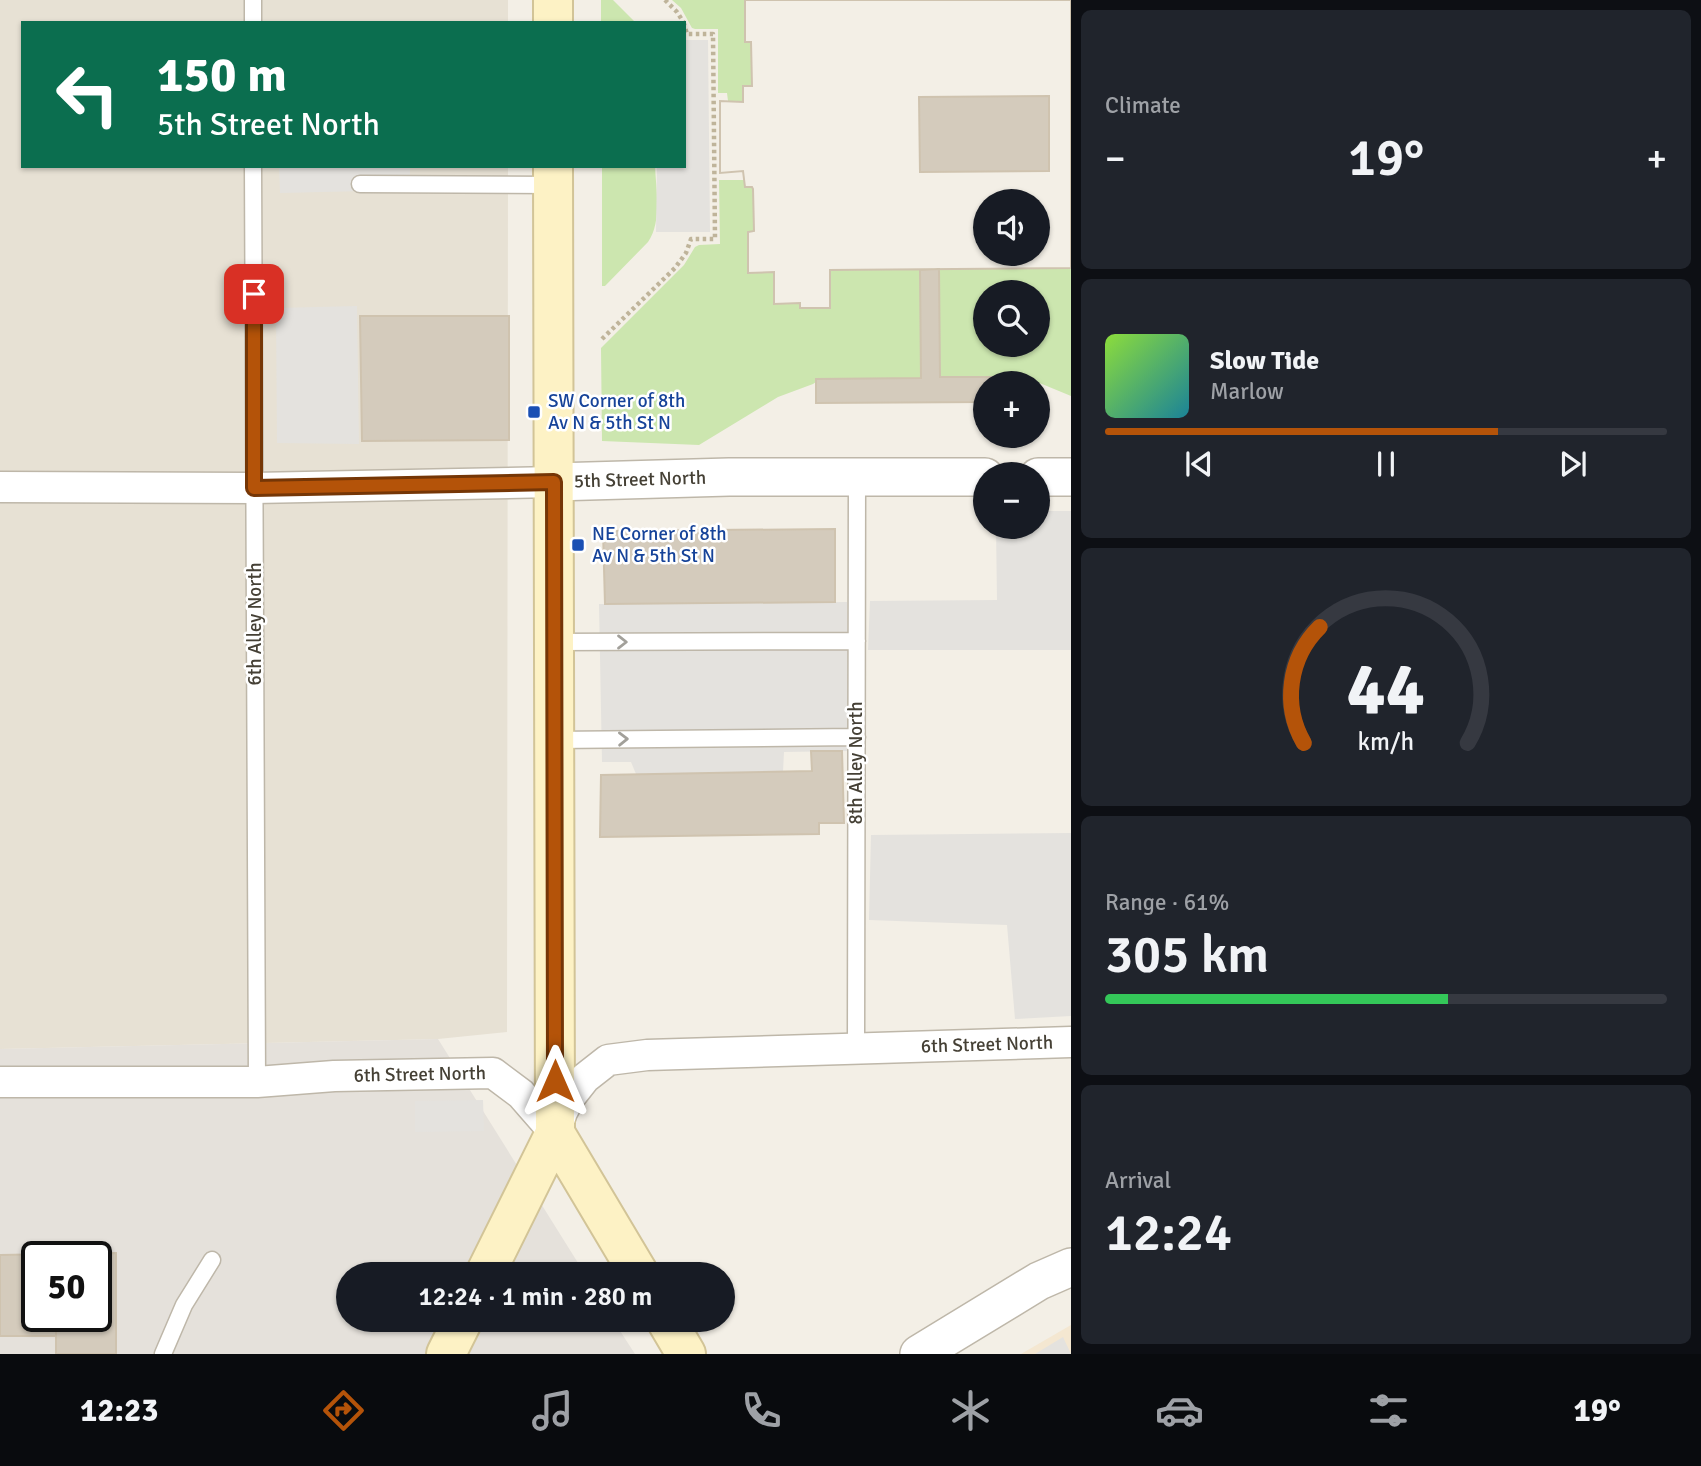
<!DOCTYPE html>
<meta charset="utf-8">
<style>
body{margin:0;font-family:Signika,sans-serif;background:#20242c;color:#f1f3f6;height:100vh;display:flex;flex-direction:column;font-size:26px;white-space:nowrap}
*{box-sizing:border-box;margin:0}
p{font-size:23px;color:#9ea1a6}
.icon{flex:none;width:38px;height:38px;fill:none;stroke:currentColor;stroke-width:2;stroke-linecap:round;stroke-linejoin:round}
.map{position:relative;flex:1;overflow:hidden}
.side{display:flex;flex-direction:column;gap:10px;padding:10px;background:#0d0f14;width:630px}
.side>*{flex:none}
.banner{position:absolute;left:21px;top:21px;width:665px;height:147px;border-radius:0px;box-shadow:0 2px 5px #0004;background:#0b6e4f;color:#fff;overflow:hidden}
.tools{position:absolute;left:973px;top:189px;display:grid;gap:14px}
.tools a{display:grid;place-items:center;width:77px;height:77px;border-radius:50%;background:#171b24;box-shadow:0 2px 5px #0004;font-size:35px}
.speed{position:absolute;left:21px;top:1241px;display:flex;gap:14px;font-size:35px;font-weight:700;text-align:center}
.speed>*{display:grid;place-content:center;width:91px;height:91px;border-radius:50%;background:#171b24;box-shadow:0 2px 5px #0004;line-height:1}
.speed .limit{border:4px solid #111;border-radius:10px;background:#fff;color:#111}
.pin{position:absolute;display:grid;place-items:center;width:60px;height:60px;color:#fff;margin:-30px;border-radius:14px;box-shadow:0 4px 10px #0006}
.me{position:absolute;width:77px;margin:-38px;rotate:0deg;stroke-linejoin:round;filter:drop-shadow(0 0 5px #0008)}
.turn{display:flex;align-items:center;gap:24px;height:147px;padding:0 21px;font-size:32px}
.turn .icon{width:91px;height:91px;stroke-width:2.5}
.turn b{display:block;font-size:49px;line-height:60px}
.big{font-size:52px;font-weight:600;line-height:1.1}
.side .tile{flex:1;display:flex;flex-direction:column;justify-content:center;gap:10px;min-width:0;padding:0 24px;border-radius:10px;background:#20242c}
.side .dial{align-items:center;gap:0}
.dial svg{height:182px;overflow:visible;fill:none;stroke:#363941;stroke-width:7;stroke-linecap:round;text-anchor:middle}
.dial text{fill:#f1f3f6;stroke:none}
.song{display:flex;align-items:center;gap:21px}
.cover{width:84px;height:84px;border-radius:10px;background:linear-gradient(135deg,hsl(90 70% 55%),hsl(190 70% 35%))}
.played{height:7px;border-radius:4px;background:linear-gradient(90deg,#b45309 70%,#363941 70%)}
.keys{display:flex;justify-content:space-around;direction:ltr}
.heat{display:flex;justify-content:space-between;align-items:center;font-size:38px;direction:ltr}
.charge{height:10px;border-radius:5px;background:linear-gradient(90deg,#34c759 61%,#363941 0)}
.trip{position:absolute;left:336px;top:1262px;width:399px;height:70px;border-radius:35px;background:#171b24;box-shadow:0 2px 5px #0004;font-weight:600;line-height:70px;text-align:center}
.menu{display:flex;height:112px;justify-content:space-around;align-items:center;background:#090b0e;color:#9ea1a6}
.menu .icon{width:49px;height:49px}
.menu .current{color:#b45309}
.menu b{font-size:32px;color:#f1f3f6}
main{display:flex;flex:1;min-height:0}
.map>svg:first-child{display:block}
.residential{fill:#e7e1d4}
.commercial{fill:#f4e7d1}
.industrial{fill:#e5e1db;fill-rule:evenodd}
.green{fill:#cce6af;fill-rule:evenodd}
.parking{fill:#e4e2de}
.building{fill:#d4cbbc;stroke:#cfc3af;stroke-width:2;fill-rule:evenodd}
.lines{fill:none;stroke-linecap:round;stroke-linejoin:round}
.service-casing{stroke:#beb7a9;stroke-width:19}
.minor-casing{stroke:#beb7a9;stroke-width:33}
.tertiary-casing{stroke:#beb7a9;stroke-width:40}
.secondary-casing{stroke:#d2c497;stroke-width:42}
.path{stroke:#bfb49a;stroke-width:4.5;stroke-dasharray:3.5 3.5;stroke-linecap:butt}
.service{stroke:#fff;stroke-width:16}
.minor{stroke:#fff;stroke-width:30}
.tertiary{stroke:#fff;stroke-width:37}
.secondary{stroke:#fdf2c5;stroke-width:38}
.oneway{stroke:#a2a09a}
.route-casing{stroke:#753606;stroke-width:18}
.route{stroke:#b45309;stroke-width:12}
.transit-dot{fill:#1a4fb4;stroke:#fff;stroke-width:2.5}
.labels{text-anchor:middle;dominant-baseline:central;stroke-width:5;stroke-linejoin:round;paint-order:stroke}
.transit-label{font-size:19px;fill:#164399;stroke:#fff;text-anchor:start}
.street-label{font-size:19px;fill:#454035;stroke:#fff}
</style>
<main>
<div class="map">
<svg width="1071" height="1354" viewBox="0 0 1071 1354">
<rect width="100%" height="100%" fill="#f3efe6"/>
<!-- residential -->
<path class="residential" d="M0,0H508V23H23V166H508L507,1032L438,1039L0,1049Z"/>
<!-- commercial -->
<path class="commercial" d="M1071,1325V1354H1021Z"/>
<!-- industrial -->
<path class="industrial" d="M438,1039L585,1274H348V1320H613L635,1354H0V1049ZM37,1256H96V1316H37Z"/>
<!-- green -->
<path class="green" d="M601,0H613L636,23H601Z
M672,0H770L745,1V42H751L752,86H743V102L728,101L727,93H718V29H695L692,28L681,8Z
M602,166H655C656,189 662,223 648,242L605,286H602Z
M719,180H744L745,187H752L753,189L754,231L748,232V273L774,272L775,304L800,303V308H830V270H920L921,378L817,379L816,382L813,384L778,397L699,445L602,441L601,348L684,265L695,247L699,245L720,244Z
M1071,268V396L1042,384L1030,381L1029,377H940L939,269ZM985,292H1038V345H985Z"/>
<!-- parking -->
<path class="parking" d="M684,40H708L710,232H656L657,166H684Z
M279,166H410V190L280,193Z
M357,306L359,444L277,443L276,308Z
M1038,511H1071V650H868L870,601L997,600L996,527H1038Z
M847,602L848,751L784,752L783,772L636,774L631,762H602L599,604Z
M1071,833V1016L1015,1019L1007,925L869,920L871,835Z
M483,1100L484,1131L415,1132V1101Z
M1063,1337L1071,1354H1035Z"/>
<!-- building -->
<path class="building" d="M745,0H1071V268L830,270V308H800V303L774,304V272L748,273V232L754,231L753,189L752,187H745L743,171L720,173V101L743,102V86H752L751,42H745ZM1049,96V171L920,172L919,97ZM985,201H1038V254H985Z
M745,0H1071V268L830,270V308H800V303L774,304V272L748,273V232L754,231L753,189L752,187H745L743,171L720,173V101L743,102V86H752L751,42H745ZM985,201H1038V254H985Z
M939,269L940,377H1029L1030,383H985V402L816,403V379L921,378L920,270Z
M360,316H509V440L362,441Z
M835,529V602L605,604L603,531Z
M811,751H842L844,823H819V834L600,837L601,775L812,771Z
M116,1253V1354H56V1316H96V1256H56V1254Z
M56,1254V1256H37V1316H56V1336H0V1255Z"/>
<g class="lines">
<defs>
<path id="service" d="M253,0V23
M253,166L257,1082
M360,184L553,185
M554,642L857,641
M554,740L857,737
M856,1049L857,477
M163,1354L184,1305L212,1260"/>
<g id="minor">
<path d="M0,487L254,488L554,482"/>
<path id="s1" d="M0,1082H257L334,1076L493,1073L521,1094L555,1133L562,1112L570,1097L585,1078L608,1060L647,1055L1071,1042"/>
</g>
<g id="tertiary">
<path d="M1038,477H1071"/>
<path id="s2" d="M554,482L729,477H985"/>
<path d="M919,1354L1039,1281L1071,1267"/>
</g>
<path id="secondary" d="M553,0V23
M553,166L555,1133L639,1274
M485,1274L555,1133
M666,1320L686,1354
M446,1354L463,1320"/>
</defs>
<!-- service casing -->
<use href="#service" class="service-casing"/>
<!-- minor casing -->
<use href="#minor" class="minor-casing"/>
<!-- tertiary casing -->
<use href="#tertiary" class="tertiary-casing"/>
<!-- secondary casing -->
<use href="#secondary" class="secondary-casing"/>
<!-- path -->
<path class="path" d="M665,0L677,12L684,23
M602,339L675,268L686,253L691,239H715L713,34H687L684,24"/>
<!-- service -->
<use href="#service" class="service"/>
<!-- minor -->
<use href="#minor" class="minor"/>
<!-- tertiary -->
<use href="#tertiary" class="tertiary"/>
<!-- secondary -->
<use href="#secondary" class="secondary"/>
</g>
<!-- one-way arrows -->
<defs><path id="oneway-chevron" d="M-2-3.5L2.5 0L-2 3.5" fill="none" stroke-width="1.6" stroke-linecap="round" stroke-linejoin="round" transform="scale(1.75)"/></defs>
<g class="oneway">
<use href="#oneway-chevron" transform="translate(622 642)"/>
<use href="#oneway-chevron" transform="translate(623 739) rotate(-1)"/>
</g>
<g class="lines">
<defs>
<path id="route" d="M254,294V488L554,482L555,1081"/>
</defs>
<!-- route casing -->
<use href="#route" class="route-casing"/>
<!-- route -->
<use href="#route" class="route"/>
</g>
<!-- markers -->
<g class="transit-dot">
<rect x="527" y="405" width="14" height="14" rx="3.5"/>
<rect x="571" y="538" width="14" height="14" rx="3.5"/>
</g>
<g class="labels">
<!-- transit labels -->
<g class="transit-label">
<text x="548" y="401">SW Corner of 8th<tspan x="548" dy="22">Av N &amp; 5th St N</tspan></text>
<text x="592" y="534">NE Corner of 8th<tspan x="592" dy="22">Av N &amp; 5th St N</tspan></text>
</g>
<!-- street labels -->
<g class="street-label">
<text stroke="none"><textPath href="#s2" startOffset="86">5th Street North</textPath></text>
<text transform="translate(255 624) rotate(-90)">6th Alley North</text>
<text transform="translate(856 763) rotate(-90)">8th Alley North</text>
<text stroke="none"><textPath href="#s1" startOffset="1052">6th Street North</textPath></text>
<text stroke="none"><textPath href="#s1" startOffset="420">6th Street North</textPath></text>
</g>
</g>
</svg>
<div class="tools">
<a><svg class="icon" aria-label="sound" viewBox="0 0 24 24"><path d="M4 9h4l5-4v14l-5-4H4zM17 9q2 3 0 6"/></svg></a>
<a><svg class="icon" aria-label="search" viewBox="0 0 24 24"><circle cx="10" cy="10" r="6"/><path d="M15 15l6 6"/></svg></a>
<a>+</a>
<a>−</a>
</div>
<div class="speed"><div class="limit">50</div></div>
<div class="pin" style="left:254px;top:294px;background:#d93025"><svg class="icon" aria-label="arrive" viewBox="0 0 24 24"><path d="M6 21V4h12l-3 4 3 4H6"/></svg></div>
<svg class="me" style="left:555px;top:1081px" viewBox="-20 -20 40 40"><path d="M0-17L14 15 0 8-14 15z" fill="#b45309" stroke="#fff" stroke-width="4"/></svg>
<div class="trip">12:24 · 1 min · 280 m</div>
<div class="banner">
<div class="turn"><svg class="icon" aria-label="left" viewBox="0 0 24 24"><path d="M17 20v-9H6M10 6l-5 5 5 5"/></svg><div><b>150 m</b>5th Street North</div></div>
</div>
</div>
<section class="side">
<div class="tile"><p>Climate</p>
<div class="heat"><a>−</a><b class="big">19°</b><a>+</a></div>
</div>
<div class="tile">
<div class="song"><i class="cover"></i><div><b>Slow Tide</b><p>Marlow</p></div></div>
<div class="played"></div>
<div class="keys"><svg class="icon" aria-label="previous" viewBox="0 0 24 24"><path d="M18 5L8 12l10 7zM5 5v14"/></svg><svg class="icon" aria-label="pause" viewBox="0 0 24 24"><path d="M8 5v14M16 5v14"/></svg><svg class="icon" aria-label="next" viewBox="0 0 24 24"><path d="M6 5l10 7-10 7zM19 5v14"/></svg></div>
</div>
<div class="tile dial"><svg viewBox="0 0 100 80">
<path d="M14 69A42 42 0 1 1 86 69"/>
<path d="M14 69A42 42 0 0 1 21 18" stroke="#b45309"/>
<text x="50" y="56" font-size="32" font-weight="700">44</text>
<text x="50" y="72" font-size="11">km/h</text>
</svg></div>
<div class="tile"><p>Range · 61%</p><b class="big">305 km</b><div class="charge"></div></div>
<div class="tile"><p>Arrival</p><b class="big">12:24</b></div>
</section>
</main>
<nav class="menu">
<b>12:23</b>
<svg class="icon current" aria-label="directions" viewBox="0 0 24 24"><path d="M12 3l9 9-9 9-9-9zM9 14v-3h6M13 9l2 2-2 2"/></svg>
<svg class="icon" aria-label="music" viewBox="0 0 24 24"><path d="M9 18V5l10-2v13"/><circle cx="6" cy="18" r="3"/><circle cx="16" cy="16" r="3"/></svg>
<svg class="icon" aria-label="phone" viewBox="0 0 24 24"><path d="M5 4h4l2 5-3 2q2 4 5 5l2-3 5 2v4C11 20 4 13 5 4z"/></svg>
<svg class="icon" aria-label="climate" viewBox="0 0 24 24"><path d="M12 3v18M4 7l16 10M4 17L20 7"/></svg>
<svg class="icon" aria-label="car" viewBox="0 0 24 24"><path d="M5 17H2v-5l4-1 3-4h7l3 4 3 1v5h-3M9 17h6M6 11h13"/><circle cx="7" cy="17" r="2"/><circle cx="17" cy="17" r="2"/></svg>
<svg class="icon" aria-label="filters" viewBox="0 0 24 24"><path d="M4 7h16M4 17h16"/><circle cx="9" cy="7" r="2"/><circle cx="15" cy="17" r="2"/></svg>
<b>19°</b>
</nav>
